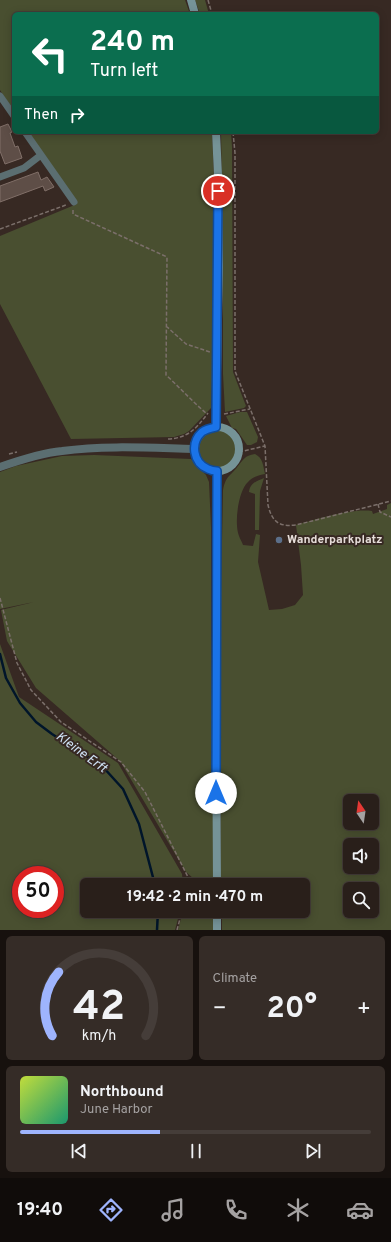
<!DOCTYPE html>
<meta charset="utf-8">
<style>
body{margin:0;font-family:Overpass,sans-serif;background:#352c27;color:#f1f3f6;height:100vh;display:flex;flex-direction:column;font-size:15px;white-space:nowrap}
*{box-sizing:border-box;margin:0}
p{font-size:13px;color:#a5a2a2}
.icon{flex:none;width:22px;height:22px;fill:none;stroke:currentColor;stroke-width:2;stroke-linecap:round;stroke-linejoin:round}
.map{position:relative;height:930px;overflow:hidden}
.panel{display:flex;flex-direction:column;gap:6px;padding:6px;background:#17110e;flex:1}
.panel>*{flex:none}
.banner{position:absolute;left:12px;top:12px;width:367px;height:122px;border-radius:6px;box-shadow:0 2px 10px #0003,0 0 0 1px #453d39;background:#0b6e4f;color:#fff;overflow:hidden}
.needle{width:26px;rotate:347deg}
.tools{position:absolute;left:343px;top:794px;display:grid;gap:8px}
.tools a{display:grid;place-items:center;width:36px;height:36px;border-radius:6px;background:#291f1a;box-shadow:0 2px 10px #0003,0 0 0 1px #453d39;font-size:20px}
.speed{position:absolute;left:12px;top:866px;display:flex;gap:8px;font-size:20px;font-weight:700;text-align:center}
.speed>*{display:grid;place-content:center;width:52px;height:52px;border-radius:50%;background:#291f1a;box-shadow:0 2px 10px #0003,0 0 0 1px #453d39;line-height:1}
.speed .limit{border:6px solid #d22;background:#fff;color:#111}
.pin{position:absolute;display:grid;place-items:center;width:34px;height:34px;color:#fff;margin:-17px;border:2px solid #fff;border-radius:50%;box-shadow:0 1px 4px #0007}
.me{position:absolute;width:44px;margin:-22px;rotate:0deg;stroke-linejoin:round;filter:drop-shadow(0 0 3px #0008)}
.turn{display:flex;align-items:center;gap:14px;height:84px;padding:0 12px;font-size:18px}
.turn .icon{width:52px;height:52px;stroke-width:2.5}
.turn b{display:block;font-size:28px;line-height:34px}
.then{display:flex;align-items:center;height:38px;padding:0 12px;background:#0003;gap:8px;font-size:15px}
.big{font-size:30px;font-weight:700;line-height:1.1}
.panel .widget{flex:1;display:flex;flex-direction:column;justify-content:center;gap:6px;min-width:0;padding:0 14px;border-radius:6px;background:#352c27}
.panel .dial{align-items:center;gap:0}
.dial svg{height:104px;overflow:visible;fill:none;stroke:#453d39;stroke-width:7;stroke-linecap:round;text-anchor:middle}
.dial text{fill:#f1f3f6;stroke:none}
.song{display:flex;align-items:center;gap:12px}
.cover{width:48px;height:48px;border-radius:6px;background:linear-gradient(135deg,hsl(70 70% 55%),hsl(160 70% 35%))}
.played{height:4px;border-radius:2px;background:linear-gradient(90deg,#9eb4fd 40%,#453d39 40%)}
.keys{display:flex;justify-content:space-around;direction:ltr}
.heat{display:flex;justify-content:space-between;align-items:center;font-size:22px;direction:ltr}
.panel .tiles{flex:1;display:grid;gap:6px;grid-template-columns:1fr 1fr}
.widget:last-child{grid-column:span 2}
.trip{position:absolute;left:80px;top:878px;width:230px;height:40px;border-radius:6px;background:#291f1a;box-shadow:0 2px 10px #0003,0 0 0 1px #453d39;font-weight:700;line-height:40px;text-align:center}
.tab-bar{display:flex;height:64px;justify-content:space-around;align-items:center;background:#100c0a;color:#a5a2a2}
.tab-bar .icon{width:28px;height:28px}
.tab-bar .on{color:#9eb4fd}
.tab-bar b{font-size:18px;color:#f1f3f6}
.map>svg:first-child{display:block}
.green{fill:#494f30;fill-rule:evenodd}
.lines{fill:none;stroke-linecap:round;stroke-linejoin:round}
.stream{stroke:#00152a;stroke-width:2.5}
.building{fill:#5e4e47;stroke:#806f68}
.path{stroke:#7b6f6a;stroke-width:1.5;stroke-dasharray:4 2;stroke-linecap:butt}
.minor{stroke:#5b6e71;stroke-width:7}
.tertiary{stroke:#5b6e71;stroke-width:8}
.secondary{stroke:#759397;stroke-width:8}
.route-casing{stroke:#114b97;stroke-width:10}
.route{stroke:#1a73e8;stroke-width:7}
.service-dot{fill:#5c6f8a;stroke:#372923;stroke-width:1.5}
.labels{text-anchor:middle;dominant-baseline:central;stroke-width:4;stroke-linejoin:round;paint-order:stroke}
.poi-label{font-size:12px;font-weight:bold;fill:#e7deda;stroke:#372923;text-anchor:start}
.water-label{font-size:13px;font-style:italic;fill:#d0e3f6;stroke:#372923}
</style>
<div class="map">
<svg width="391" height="930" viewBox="0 0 391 930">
<rect width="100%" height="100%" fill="#372923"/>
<!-- green -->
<path class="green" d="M0,0H185L190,14H14V112L0,90Z
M195,0H205L209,14H200Z
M28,132H212L214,177V224L213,354L211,408L189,431L184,434L174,437L71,439L0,304V236L77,204Z
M221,132H231L232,147L233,372L246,406L244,408L225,412L223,374V244Z
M240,412H247L258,437L257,442L251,445H247L236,429L232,428L226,416Z
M199 449a19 19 0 1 1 38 0a19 19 0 1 1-38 0Z
M255,454C263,458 263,465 265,474C259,475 252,477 248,482C238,491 234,524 239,536C240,539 242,542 243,545L253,546L256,534L260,535L258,562L269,610L282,609L295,605L303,595L301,565L296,525C317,519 352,508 372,511L373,514L387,509V505L391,503V930H222V911H303V885H221L220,643L223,490C226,475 230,477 238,466C244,459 244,456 255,454ZM350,801H372V823H350ZM350,845H372V867H350ZM350,889H372V911H350Z
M94,455L191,459L206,475L209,482L211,527V630L214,885H201L186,872L120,761L36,688L7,641L1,610L34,602L0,609V472L16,466L62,456Z
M264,478L260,491L259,530H255V494L249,492C250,483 257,481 264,478Z
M0,644L19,697L118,763L182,874L183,885H87V911H180L175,930H0ZM21,875H55V909H21Z
M183,911H214V930H178Z"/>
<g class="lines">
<!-- stream -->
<path class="stream" d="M0,654L6,678L20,703L36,722L52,734L103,767L123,789L139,824L155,885
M157,930L158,911"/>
</g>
<!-- building -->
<path class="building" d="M8,124L12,132L10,133L15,147L18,146L22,158L5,164L0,151V127Z
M38,172L41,180L47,177L54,187L45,191L43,186L0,202V186Z"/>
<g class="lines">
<!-- path -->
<path class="path" d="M208,0L212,14
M233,132L235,153V371L265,446L268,505C272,522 279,527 296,525L391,501
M73,210V214L167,257L166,375C180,388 193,402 207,414
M0,229L66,205
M166,326L186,344L210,352
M224,414L250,409
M168,439C188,438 196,429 208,413
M239,452L265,446
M9,454L17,452
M378,504L380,512L391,517
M0,598L17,663L31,690L61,722L121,762L145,792L190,881L189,885
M177,930L182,911"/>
<!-- minor -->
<path class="minor" d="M0,96L14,116
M25,132L74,202
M0,177L24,168L41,155"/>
<!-- tertiary -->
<path class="tertiary" d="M0,467C20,460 42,453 62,451C106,445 151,448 194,449"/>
<!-- secondary -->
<path class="secondary" d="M191,0L195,14
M195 449a22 22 0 1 1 44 0a22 22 0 1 1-44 0Z
M216,427L219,267L218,175L216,132
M217,471L216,701L217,885
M217,911V930"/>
</g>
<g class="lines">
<defs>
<path id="route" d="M216,793L217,471C214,471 210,470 208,469C193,463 190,443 202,432C206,429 211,428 216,427L218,191"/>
</defs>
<!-- route casing -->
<use href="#route" class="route-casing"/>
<!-- route -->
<use href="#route" class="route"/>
</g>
<!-- markers -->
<circle class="service-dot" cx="279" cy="540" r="4"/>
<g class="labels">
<!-- poi labels -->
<g class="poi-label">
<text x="287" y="540">Wanderparkplatz</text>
</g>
<!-- water labels -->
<g class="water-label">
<text transform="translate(81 753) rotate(36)">Kleine Erft</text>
</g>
</g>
</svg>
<div class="tools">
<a><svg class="needle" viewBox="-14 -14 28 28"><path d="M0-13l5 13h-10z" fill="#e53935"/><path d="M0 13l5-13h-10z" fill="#a5a2a2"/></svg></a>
<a><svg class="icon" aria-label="sound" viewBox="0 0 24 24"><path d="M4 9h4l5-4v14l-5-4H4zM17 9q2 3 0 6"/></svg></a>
<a><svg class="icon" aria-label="search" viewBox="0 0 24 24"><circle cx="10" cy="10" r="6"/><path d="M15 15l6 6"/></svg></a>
</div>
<div class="speed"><div class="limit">50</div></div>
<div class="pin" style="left:218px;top:191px;background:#d93025"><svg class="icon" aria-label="arrive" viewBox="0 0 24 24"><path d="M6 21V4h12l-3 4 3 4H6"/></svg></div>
<svg class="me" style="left:216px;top:793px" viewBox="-20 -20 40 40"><circle r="19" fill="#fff"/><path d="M0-13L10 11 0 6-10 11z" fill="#1a73e8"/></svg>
<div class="trip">19:42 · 2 min · 470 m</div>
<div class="banner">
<div class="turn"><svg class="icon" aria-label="left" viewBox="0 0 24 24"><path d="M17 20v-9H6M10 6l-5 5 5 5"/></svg><div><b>240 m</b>Turn left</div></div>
<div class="then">Then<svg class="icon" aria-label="right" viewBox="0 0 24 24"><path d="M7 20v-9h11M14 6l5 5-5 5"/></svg></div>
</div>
</div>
<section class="panel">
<div class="tiles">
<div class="widget dial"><svg viewBox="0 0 100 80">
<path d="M14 69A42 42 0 1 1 86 69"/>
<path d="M14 69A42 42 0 0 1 19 20" stroke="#9eb4fd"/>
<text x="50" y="56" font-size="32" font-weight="700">42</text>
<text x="50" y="72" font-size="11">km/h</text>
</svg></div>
<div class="widget"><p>Climate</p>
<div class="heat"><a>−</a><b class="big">20°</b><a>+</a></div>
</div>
<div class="widget">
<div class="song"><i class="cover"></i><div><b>Northbound</b><p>June Harbor</p></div></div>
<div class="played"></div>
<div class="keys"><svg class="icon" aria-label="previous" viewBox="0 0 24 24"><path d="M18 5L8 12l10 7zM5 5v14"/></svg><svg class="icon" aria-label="pause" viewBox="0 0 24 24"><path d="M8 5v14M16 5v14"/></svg><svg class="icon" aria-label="next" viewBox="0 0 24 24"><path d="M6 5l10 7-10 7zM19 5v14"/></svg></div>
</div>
</div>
</section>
<nav class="tab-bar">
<b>19:40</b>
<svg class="icon on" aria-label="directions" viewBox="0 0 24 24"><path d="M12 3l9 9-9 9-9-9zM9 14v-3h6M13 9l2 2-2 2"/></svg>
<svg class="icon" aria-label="music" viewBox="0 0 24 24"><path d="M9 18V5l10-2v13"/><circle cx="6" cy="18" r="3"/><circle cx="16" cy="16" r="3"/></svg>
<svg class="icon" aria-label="phone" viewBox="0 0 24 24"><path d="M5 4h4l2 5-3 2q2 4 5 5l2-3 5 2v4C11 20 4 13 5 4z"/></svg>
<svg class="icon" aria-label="climate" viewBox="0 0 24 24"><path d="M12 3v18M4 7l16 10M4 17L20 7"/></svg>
<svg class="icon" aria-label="car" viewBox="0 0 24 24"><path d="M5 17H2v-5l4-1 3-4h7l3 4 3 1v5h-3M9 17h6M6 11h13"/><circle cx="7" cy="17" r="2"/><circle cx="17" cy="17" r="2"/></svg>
</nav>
